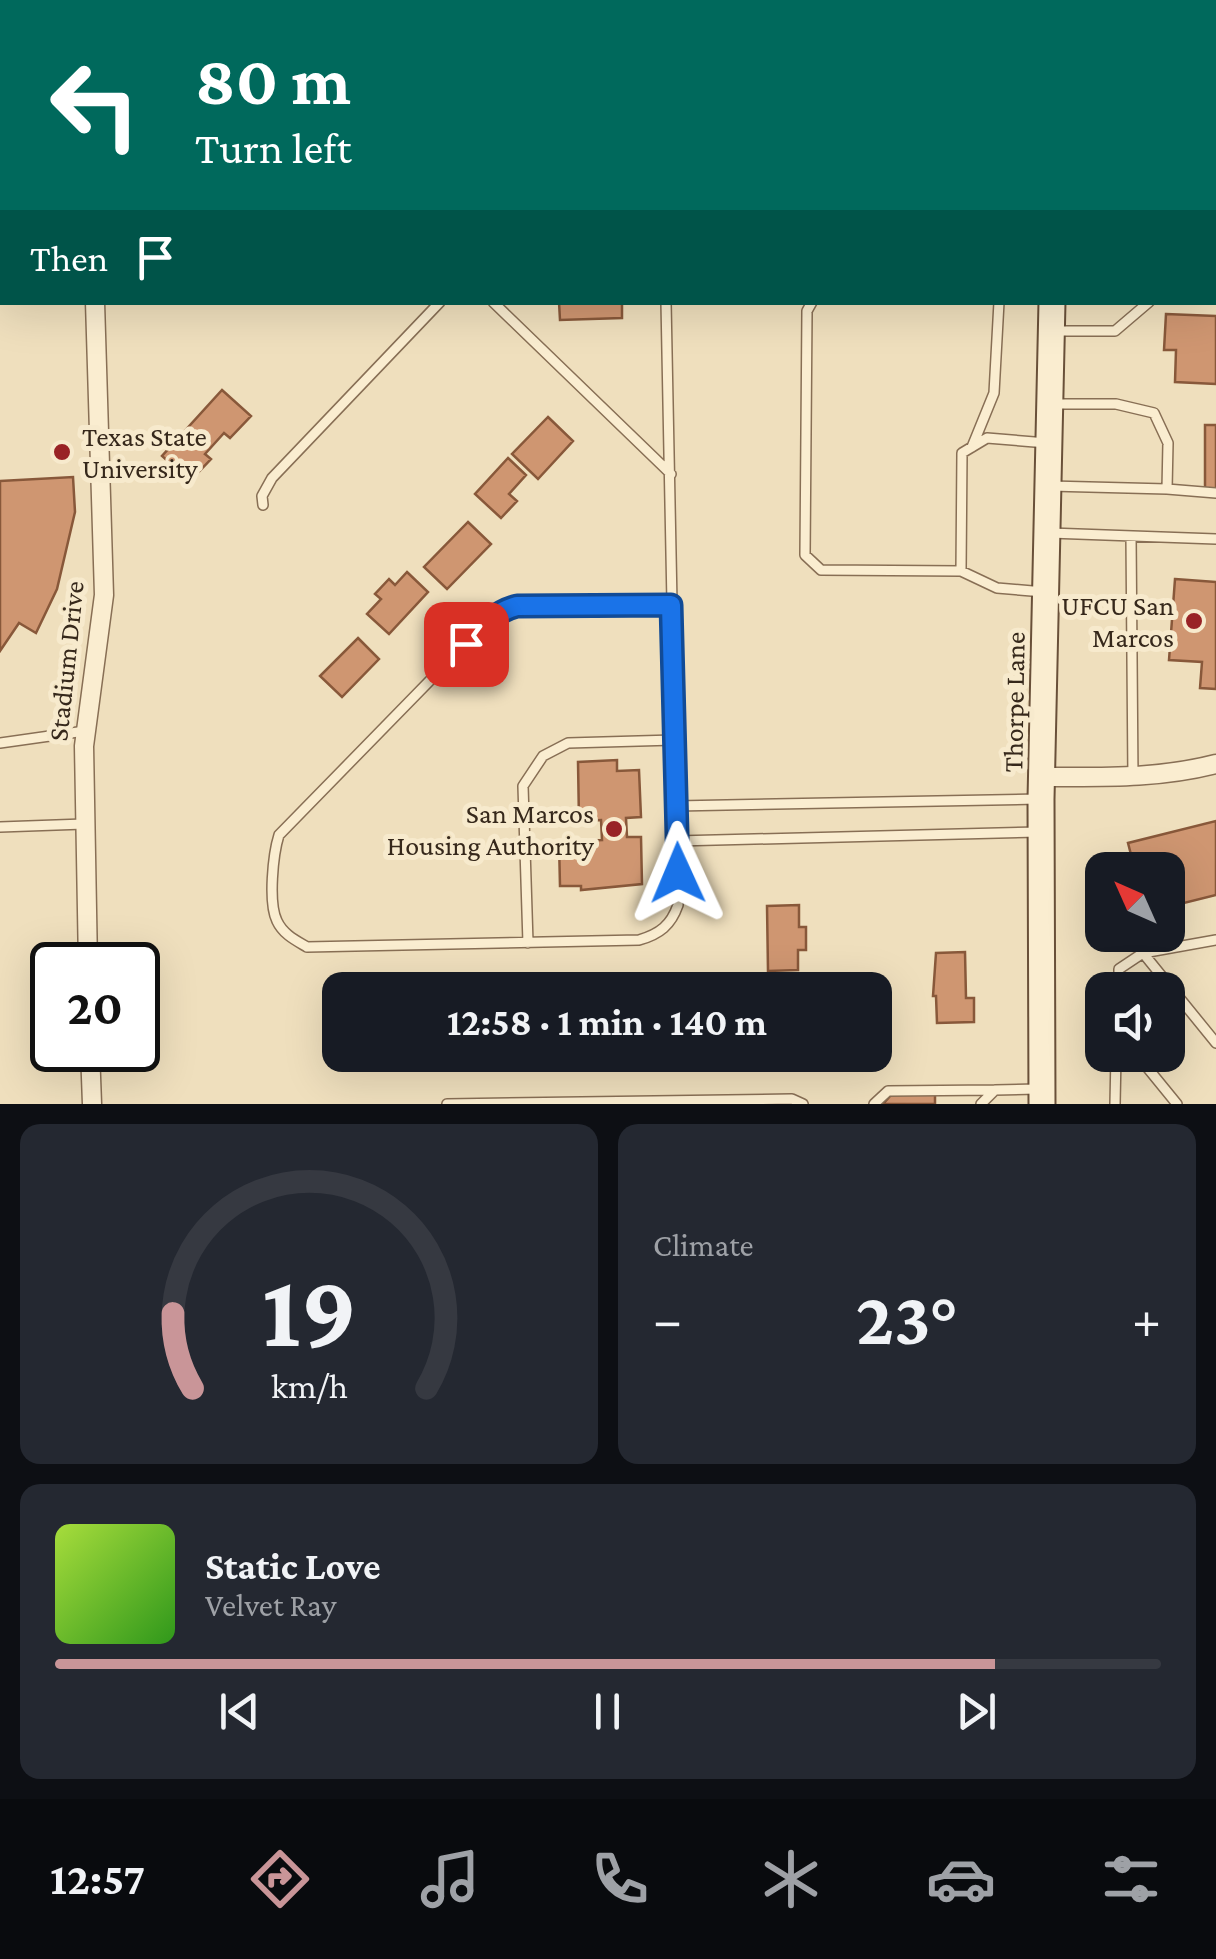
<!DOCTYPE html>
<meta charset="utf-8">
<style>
body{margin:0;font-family:"Crimson Pro",serif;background:#242831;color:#f1f3f6;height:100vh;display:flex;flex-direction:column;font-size:38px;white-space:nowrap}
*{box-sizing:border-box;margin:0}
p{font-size:32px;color:#9ea1a6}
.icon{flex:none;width:55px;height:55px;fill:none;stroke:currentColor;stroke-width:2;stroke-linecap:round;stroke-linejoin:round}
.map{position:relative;height:1104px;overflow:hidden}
.side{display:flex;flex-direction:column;gap:20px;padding:20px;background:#0d0f14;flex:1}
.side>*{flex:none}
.banner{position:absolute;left:0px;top:0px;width:1218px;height:305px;box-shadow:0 10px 40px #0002;background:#00695c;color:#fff;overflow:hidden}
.needle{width:65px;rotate:315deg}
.fabs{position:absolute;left:1085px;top:852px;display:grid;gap:20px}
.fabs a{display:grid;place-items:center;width:100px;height:100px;border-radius:20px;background:#171b24;box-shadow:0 10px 40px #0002;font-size:50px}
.speed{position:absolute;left:30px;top:942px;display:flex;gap:20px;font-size:50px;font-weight:700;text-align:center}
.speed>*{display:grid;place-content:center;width:130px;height:130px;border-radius:50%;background:#171b24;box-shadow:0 10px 40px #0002;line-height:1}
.speed .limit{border:5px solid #111;border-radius:15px;background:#fff;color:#111}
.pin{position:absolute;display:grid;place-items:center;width:85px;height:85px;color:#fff;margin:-42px;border-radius:20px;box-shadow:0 5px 15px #0006}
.me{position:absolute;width:110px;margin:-55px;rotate:359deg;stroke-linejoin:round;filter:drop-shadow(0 0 8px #0008)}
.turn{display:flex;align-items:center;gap:35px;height:210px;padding:0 30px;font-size:45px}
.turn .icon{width:130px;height:130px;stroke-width:2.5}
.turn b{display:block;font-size:70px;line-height:85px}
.then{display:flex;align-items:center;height:95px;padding:0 30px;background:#0003;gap:20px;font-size:38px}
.big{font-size:75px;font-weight:700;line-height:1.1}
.side .card{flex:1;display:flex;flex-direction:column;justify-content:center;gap:15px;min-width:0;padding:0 35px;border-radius:20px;background:#242831}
.side .dial{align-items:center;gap:0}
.dial svg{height:260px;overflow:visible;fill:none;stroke:#363941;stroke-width:7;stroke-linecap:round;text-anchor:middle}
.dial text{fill:#f1f3f6;stroke:none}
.song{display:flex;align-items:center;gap:30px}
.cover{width:120px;height:120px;border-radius:15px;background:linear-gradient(135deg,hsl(80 70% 55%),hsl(110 70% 35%))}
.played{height:10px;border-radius:5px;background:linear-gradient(90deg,#c99598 85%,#363941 85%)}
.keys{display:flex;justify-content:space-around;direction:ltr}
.heat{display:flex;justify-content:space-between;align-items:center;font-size:55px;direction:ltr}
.side .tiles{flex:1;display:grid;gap:20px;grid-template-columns:1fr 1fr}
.card:last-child{grid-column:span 2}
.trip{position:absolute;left:322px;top:972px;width:570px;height:100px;border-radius:20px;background:#171b24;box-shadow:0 10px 40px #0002;font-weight:700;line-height:100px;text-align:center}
.menu{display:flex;height:160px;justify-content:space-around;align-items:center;background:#090b0e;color:#9ea1a6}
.menu .icon{width:70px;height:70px}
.menu .selected{color:#c99598}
.menu b{font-size:45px;color:#f1f3f6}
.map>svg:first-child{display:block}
.building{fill:#cf9671;stroke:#88583a;stroke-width:2.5}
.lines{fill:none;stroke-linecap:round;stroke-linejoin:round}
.lane-casing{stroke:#886f55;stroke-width:12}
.street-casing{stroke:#886f55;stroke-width:21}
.secondary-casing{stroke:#695039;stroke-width:29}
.lane{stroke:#faedd0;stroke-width:9}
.street{stroke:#faedd0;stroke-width:18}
.secondary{stroke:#faedd0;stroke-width:25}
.route-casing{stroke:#114b97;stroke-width:25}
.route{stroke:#1a73e8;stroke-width:18}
.poi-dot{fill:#992326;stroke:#f7eacd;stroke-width:4}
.labels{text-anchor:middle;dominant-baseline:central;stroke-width:10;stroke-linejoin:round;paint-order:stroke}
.poi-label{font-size:28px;fill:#36281b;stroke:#f7eacd;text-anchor:end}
.street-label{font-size:28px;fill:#36281b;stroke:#f7eacd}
</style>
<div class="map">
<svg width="1216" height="1104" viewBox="0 0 1216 1104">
<rect width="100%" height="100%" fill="#efdfbd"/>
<!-- building -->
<path class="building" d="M559,302H622V318L560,320Z
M1166,314L1216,316V384L1175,382L1176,350H1164Z
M222,390L251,416L230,438L224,433L205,454L211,459L190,481L162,456Z
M548,417L573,441L538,479L512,454Z
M1205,425H1216V490H1205Z
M508,458L526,475L509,494L517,501L501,518L475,494Z
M73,477L75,512L57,589L36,633L19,623L0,651V481Z
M468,522L491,544L447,589L424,567Z
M407,572L428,592L389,634L367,614L381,599L375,594L389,579L395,585Z
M1175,579L1216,582V689L1200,688L1202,662L1169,660Z
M358,638L379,659L342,697L320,676Z
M617,760V771L639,770L641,817L626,818L627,837H641L642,884L581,890V886H560L559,842L602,840L601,820L579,821L578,762Z
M1216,821V895L1168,907V870H1135L1128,843Z
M799,905V927H806V950H798V970L768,971L767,906Z
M965,952L966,998H974V1022L937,1023L936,996H933L936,953Z
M759,985V990H700V987Z
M935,1094V1104H883L891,1095Z"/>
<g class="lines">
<defs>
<path id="lane" d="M291,0V2
M539,0L542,2
M1132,2V0
M1215,169H1216
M1215,212H1216
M1215,242H1216
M1215,293H1216
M493,302L671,474
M666,302L678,905C671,925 660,934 639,940L307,947C295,940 283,934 277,921C268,903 273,854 279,835L491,618L502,610L517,607L671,605
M812,302L807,311L805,555L821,570L961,571L997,588L1044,592
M1055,331H1115L1149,302
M1051,404H1116L1154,413L1168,443L1167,489L1216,493
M972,447L994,393L999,302
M1050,486L1167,489
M263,505L262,496L272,478L440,302
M1050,533L1216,539
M1131,536L1133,778
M961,571L962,453L987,438L1047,443
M0,743L85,731
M676,806L1038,799
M0,827L84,824
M677,841L1039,832
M528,943L523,786L543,756L568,743L674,740
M1143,953L1216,1043
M1119,990V969L1143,953L1216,940
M1137,1055L1177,1104
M447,1104L792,1099L803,1104
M874,1104L888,1091L995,1090
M981,1104L995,1090L1037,1089
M1115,1104L1116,1055"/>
<path id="street" d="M0,199L2,201
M1042,777C1102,777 1158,779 1216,764
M88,965L84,746L104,595L95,302
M90,1050L92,1104"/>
<path id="secondary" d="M1052,2V0
M1042,1104L1041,799L1052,302"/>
</defs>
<!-- lane casing -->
<use href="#lane" class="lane-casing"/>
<!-- street casing -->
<use href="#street" class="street-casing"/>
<!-- secondary casing -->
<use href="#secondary" class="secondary-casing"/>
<!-- lane -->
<use href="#lane" class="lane"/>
<!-- street -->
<use href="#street" class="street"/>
<!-- secondary -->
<use href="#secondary" class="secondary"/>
</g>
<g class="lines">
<defs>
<path id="route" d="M466,644C482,627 494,612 517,606L671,605L678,873"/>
</defs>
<!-- route casing -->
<use href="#route" class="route-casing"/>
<!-- route -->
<use href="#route" class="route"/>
</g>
<!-- markers -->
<g class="poi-dot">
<circle cx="62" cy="452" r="10"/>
<circle cx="1194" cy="621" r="10"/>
<circle cx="614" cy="829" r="10"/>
</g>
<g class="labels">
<!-- poi labels -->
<g class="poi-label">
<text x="82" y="436" text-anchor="start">Texas State<tspan x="82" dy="32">University</tspan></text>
<text x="1174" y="605">UFCU San<tspan x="1174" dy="32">Marcos</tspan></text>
<text x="594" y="813">San Marcos<tspan x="594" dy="32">Housing Authority</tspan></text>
</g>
<!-- street labels -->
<g class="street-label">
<text transform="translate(66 661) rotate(-84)">Stadium Drive</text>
<text transform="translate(1014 702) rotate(-89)">Thorpe Lane</text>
</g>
</g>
</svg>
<div class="fabs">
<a><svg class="needle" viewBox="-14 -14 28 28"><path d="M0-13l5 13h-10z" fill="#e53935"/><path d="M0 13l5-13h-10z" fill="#9ea1a6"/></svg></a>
<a><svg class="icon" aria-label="sound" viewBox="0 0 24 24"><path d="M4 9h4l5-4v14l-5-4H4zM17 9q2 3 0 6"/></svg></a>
</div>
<div class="speed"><div class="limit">20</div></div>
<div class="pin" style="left:466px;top:644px;background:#d93025"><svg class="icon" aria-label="arrive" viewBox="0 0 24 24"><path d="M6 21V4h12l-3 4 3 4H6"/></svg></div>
<svg class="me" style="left:678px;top:873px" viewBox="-20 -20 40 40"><path d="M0-17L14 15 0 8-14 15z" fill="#1a73e8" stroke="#fff" stroke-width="4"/></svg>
<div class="trip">12:58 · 1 min · 140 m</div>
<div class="banner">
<div class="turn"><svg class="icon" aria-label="left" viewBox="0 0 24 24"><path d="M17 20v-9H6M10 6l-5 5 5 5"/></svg><div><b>80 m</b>Turn left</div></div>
<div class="then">Then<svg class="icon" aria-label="arrive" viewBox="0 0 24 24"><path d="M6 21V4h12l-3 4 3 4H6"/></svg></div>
</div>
</div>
<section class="side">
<div class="tiles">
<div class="card dial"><svg viewBox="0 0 100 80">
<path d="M14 69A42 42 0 1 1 86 69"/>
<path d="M14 69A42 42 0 0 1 8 46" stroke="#c99598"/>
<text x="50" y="56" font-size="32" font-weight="700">19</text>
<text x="50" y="72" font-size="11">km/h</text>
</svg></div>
<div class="card"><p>Climate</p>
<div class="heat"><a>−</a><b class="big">23°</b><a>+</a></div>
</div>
<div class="card">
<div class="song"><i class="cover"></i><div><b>Static Love</b><p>Velvet Ray</p></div></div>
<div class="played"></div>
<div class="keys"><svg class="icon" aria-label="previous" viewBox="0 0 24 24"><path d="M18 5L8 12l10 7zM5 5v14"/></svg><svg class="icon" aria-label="pause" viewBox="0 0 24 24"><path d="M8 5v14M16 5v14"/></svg><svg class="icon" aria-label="next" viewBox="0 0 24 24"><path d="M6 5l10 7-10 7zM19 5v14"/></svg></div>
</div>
</div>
</section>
<nav class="menu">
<b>12:57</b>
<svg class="icon selected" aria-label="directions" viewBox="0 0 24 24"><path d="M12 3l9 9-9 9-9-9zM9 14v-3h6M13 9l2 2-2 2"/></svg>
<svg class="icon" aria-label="music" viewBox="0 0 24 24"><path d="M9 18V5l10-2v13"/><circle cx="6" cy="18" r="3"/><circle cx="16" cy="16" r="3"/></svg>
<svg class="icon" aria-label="phone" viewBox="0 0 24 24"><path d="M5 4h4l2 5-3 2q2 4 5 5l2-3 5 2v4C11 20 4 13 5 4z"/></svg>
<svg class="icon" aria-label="climate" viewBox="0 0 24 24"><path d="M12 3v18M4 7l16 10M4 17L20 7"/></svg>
<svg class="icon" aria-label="car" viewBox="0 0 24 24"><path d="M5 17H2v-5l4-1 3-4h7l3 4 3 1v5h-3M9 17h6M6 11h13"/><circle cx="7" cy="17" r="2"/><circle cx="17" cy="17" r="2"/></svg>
<svg class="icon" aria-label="filters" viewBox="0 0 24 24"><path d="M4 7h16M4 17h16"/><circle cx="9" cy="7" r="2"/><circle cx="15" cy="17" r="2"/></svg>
</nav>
